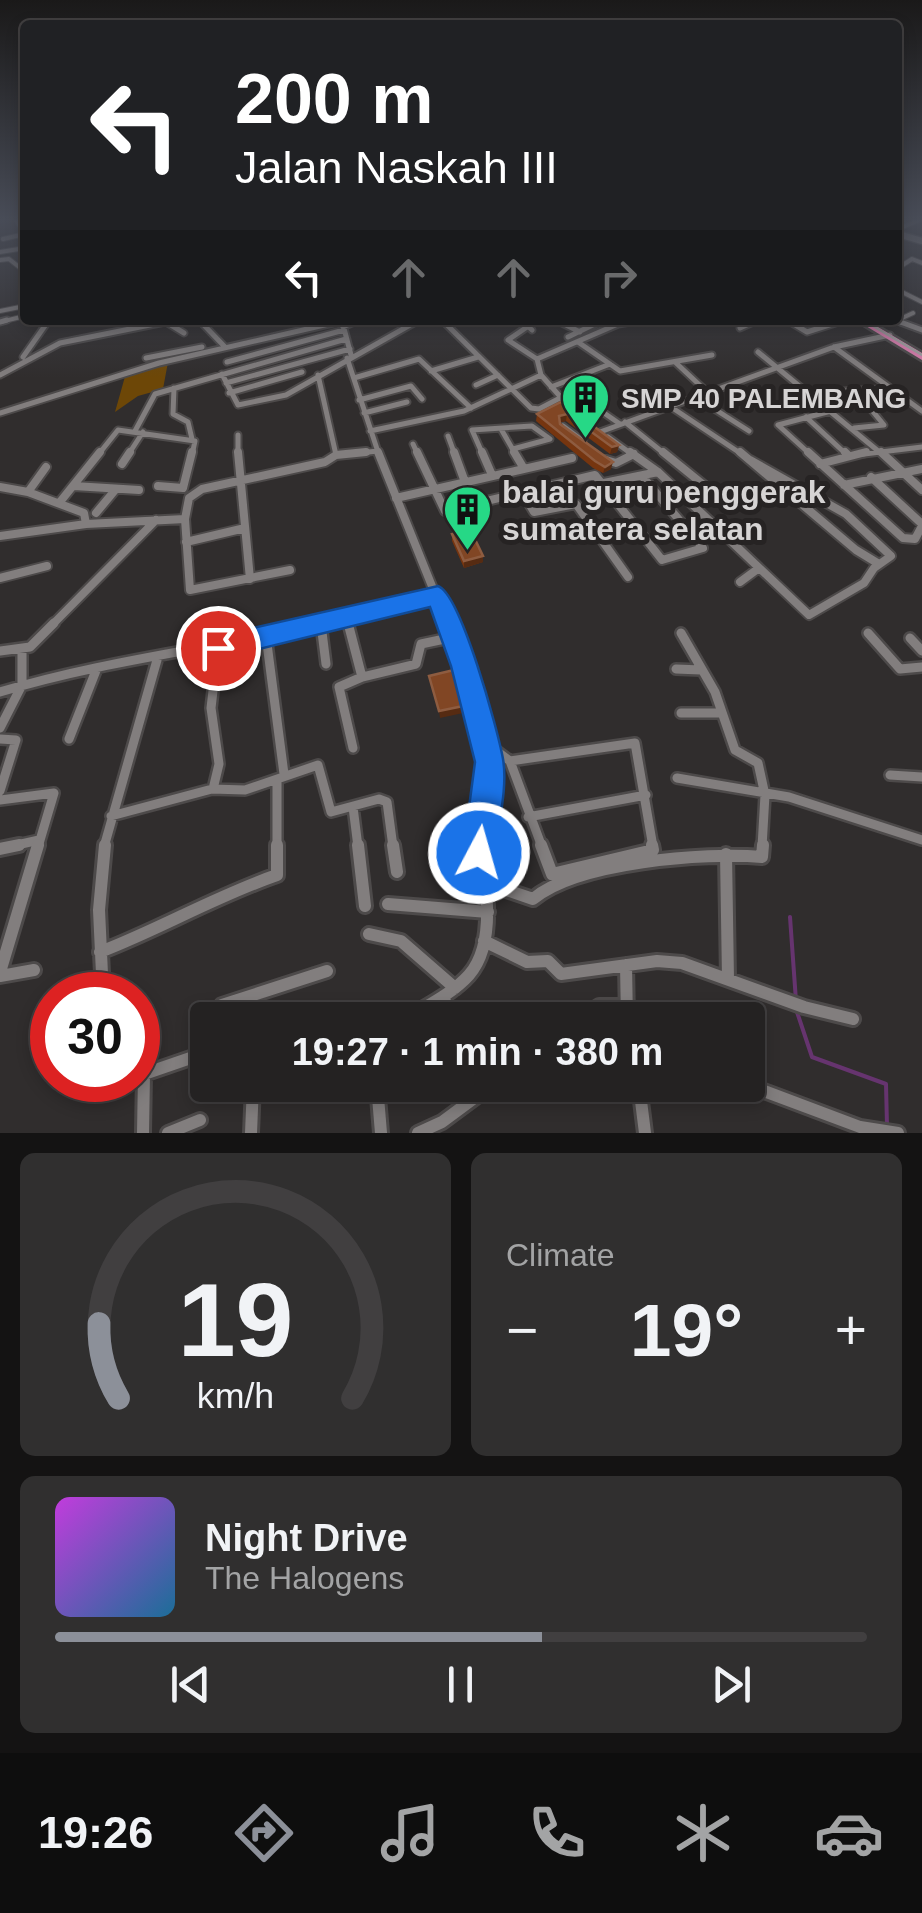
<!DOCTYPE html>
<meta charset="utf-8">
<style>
body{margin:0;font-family:Arial,sans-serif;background:#302f2f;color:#f1f3f6;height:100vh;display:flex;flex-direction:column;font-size:38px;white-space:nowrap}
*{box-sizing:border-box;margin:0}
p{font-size:32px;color:#a3a4a5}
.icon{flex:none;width:55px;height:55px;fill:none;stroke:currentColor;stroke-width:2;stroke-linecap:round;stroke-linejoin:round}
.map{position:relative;height:1133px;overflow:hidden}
.panel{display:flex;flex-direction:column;gap:20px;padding:20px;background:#141313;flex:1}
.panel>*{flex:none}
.guide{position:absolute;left:20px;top:20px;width:882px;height:305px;border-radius:10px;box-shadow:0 5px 15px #0003,0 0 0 2px #413f40;background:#202124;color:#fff;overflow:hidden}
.speed{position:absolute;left:30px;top:972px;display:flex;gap:20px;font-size:50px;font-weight:700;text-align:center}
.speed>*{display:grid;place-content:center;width:130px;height:130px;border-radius:50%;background:#242222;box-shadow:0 5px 15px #0003,0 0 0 2px #413f40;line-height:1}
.speed .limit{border:15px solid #d22;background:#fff;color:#111}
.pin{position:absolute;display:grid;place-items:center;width:85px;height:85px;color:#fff;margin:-42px;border:5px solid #fff;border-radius:50%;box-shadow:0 2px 10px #0007}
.me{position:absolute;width:110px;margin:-55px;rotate:6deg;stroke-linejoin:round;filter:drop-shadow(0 0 8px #0008)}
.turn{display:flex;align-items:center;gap:35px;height:210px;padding:0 50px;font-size:45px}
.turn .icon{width:130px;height:130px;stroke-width:2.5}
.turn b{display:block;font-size:70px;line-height:85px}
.lanes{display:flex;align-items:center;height:95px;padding:0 50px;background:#0003;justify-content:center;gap:50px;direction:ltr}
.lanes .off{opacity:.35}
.big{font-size:75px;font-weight:800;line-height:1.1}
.panel .widget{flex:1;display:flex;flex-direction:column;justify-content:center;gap:15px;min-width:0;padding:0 35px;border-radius:15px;background:#302f2f}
.panel .dial{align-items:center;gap:0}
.dial svg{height:260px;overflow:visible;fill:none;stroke:#413f40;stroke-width:7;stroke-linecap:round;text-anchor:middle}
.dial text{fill:#f1f3f6;stroke:none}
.song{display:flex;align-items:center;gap:30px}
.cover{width:120px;height:120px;border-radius:15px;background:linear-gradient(135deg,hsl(290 70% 55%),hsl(200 70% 35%))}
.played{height:10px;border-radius:5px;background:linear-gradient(90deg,#8c9099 60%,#413f40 60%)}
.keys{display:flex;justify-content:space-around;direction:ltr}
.heat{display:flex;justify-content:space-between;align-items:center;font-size:55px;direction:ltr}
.panel .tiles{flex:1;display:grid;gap:20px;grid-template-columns:1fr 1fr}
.widget:last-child{grid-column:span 2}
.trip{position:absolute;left:190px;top:1002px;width:575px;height:100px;border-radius:10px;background:#242222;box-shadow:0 5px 15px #0003,0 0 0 2px #413f40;font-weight:800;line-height:100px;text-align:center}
.tabs{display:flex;height:160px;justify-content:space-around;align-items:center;background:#0e0e0e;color:#a3a4a5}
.tabs .icon{width:70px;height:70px}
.tabs .selected{color:#8c9099}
.tabs b{font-size:45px;color:#f1f3f6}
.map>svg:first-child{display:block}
.green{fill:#6d4707}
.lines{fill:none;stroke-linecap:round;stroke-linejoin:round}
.stream{stroke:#66346f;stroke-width:4}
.street-far4-casing{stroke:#4d4a4a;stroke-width:6}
.street-far3-casing{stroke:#4d4a4a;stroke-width:9}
.street-far2-casing{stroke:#4d4a4a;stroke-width:12}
.street-far1-casing{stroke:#4d4a4a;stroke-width:14}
.street-casing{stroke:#4d4a4a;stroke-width:18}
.secondary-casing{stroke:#4d4a4a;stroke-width:9}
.highway-casing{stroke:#4d4a4a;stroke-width:5}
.street-far4{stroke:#827e7e;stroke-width:4}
.street-far3{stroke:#827e7e;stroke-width:5}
.street-far2{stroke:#827e7e;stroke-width:8}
.street-far1{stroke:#827e7e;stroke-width:9}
.street{stroke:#827e7e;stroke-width:12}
.secondary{stroke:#827e7e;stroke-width:6}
.highway{fill:#de7eaf;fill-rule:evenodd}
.tram{stroke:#a2a0a0;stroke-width:2.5}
.wall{fill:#76350f}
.shaded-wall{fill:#562b12}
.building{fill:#814624;stroke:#8e5c40;stroke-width:2.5}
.route{fill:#1a73e8;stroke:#114b97;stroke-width:2.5}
.labels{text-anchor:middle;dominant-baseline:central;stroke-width:10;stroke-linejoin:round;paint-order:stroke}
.far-poi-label{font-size:28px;font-weight:bold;fill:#d6d4d4;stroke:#262323;text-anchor:start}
.poi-label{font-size:32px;font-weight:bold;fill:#d6d4d4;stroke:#262323;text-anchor:start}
</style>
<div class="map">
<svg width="922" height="1133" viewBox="0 0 922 1133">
<rect width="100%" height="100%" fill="#302d2d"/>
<!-- green -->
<path class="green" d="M168,362L163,389L138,396L115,412L126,373Z"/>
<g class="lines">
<!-- stream -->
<path class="stream" d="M790,917L796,1001
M796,1009L812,1057L886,1084L887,1126"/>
<defs>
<path id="street-far4" d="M16,220L25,233
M898,229L919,220
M3,239L25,234
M0,252L25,248
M0,260L9,259L23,270
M898,268L912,259L922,263
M898,290L922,302
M0,311L25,306
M199,320L202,323
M442,320L445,323
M521,320L524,323
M555,320L561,323
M787,320L792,323
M894,320L902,323
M898,320L913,313
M0,322L25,316
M162,323L176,320
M334,323H342
M353,323L360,320
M414,323L419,320
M598,323L604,320
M626,323L644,320
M752,323L759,320
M837,323L846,320"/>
<path id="street-far3" d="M199,320L225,347
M442,320L531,408L539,409L560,398
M521,320L532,330
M556,320L580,332
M787,320L807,332L845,320
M895,320L922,330
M0,322L7,320
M166,322L184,333
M343,327L359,320
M527,327L508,340L537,359L618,324L642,320
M740,328L758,320
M568,337L603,320
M578,342L620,371L712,355
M834,347L922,411
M758,352L883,455
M23,357L49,320
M146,358L202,347
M347,358L379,455
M537,359L541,375L573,411
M227,362L344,330
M675,362L706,391
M431,371L478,357
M222,374L238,405L286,395L419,320
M0,375L60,343L175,320
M318,375L336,455
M354,378L419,359L471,408
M226,383L350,349
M476,385L498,375
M551,387L610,364
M174,388L173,414L188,422L192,439
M229,393L302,372
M809,393L879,389
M578,395L620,424
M694,396L749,431
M359,400L411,386L422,399
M668,405L743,455
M0,413L159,363L342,321L351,355
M364,413L407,402
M806,417L847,455
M625,422L666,455
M563,426L583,441
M854,428L884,425L856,391
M501,429L516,455
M135,431L155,394L346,339
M370,431L464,411L541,375
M600,432L834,347L890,335
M238,435V455
M448,436L455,455
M608,437L633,455
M413,444L418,455
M98,455L118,430L195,441L192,455
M128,455L143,432
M340,455L378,451
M483,455L472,430L532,426L550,439L513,449
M811,455L778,425L831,411
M856,455L922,447"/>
<path id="street-far2" d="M238,452L250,579
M378,452L448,626
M417,452L445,511L595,475L662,560L703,548L642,476
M454,452L465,482
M482,452L492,475
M514,452L523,467
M630,452L658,472L809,615L864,583L874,568L891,556L846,514L750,460
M663,452L726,503
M740,452L856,550L879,564
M808,452L903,538L915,539L922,526
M845,452L849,456
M881,452L922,490
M606,460L616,463L634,454
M122,464L130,452
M820,464L866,452
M871,477L922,524
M604,483L658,472
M844,485L922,469
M74,486L139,490
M158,486L183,488
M0,487L28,492L84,513L86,524
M183,488L192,452
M28,492L46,467
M522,492L534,512L576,504L628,577
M396,498L572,458
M60,502L100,452
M96,513L116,489
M0,536L86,524L185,519
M186,542L245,528
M290,570L190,590L185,519L189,498L202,489L325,462L336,455L366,452
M0,578L47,566
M740,582L759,568
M347,618L349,626
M51,626L156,520
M313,626L438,596"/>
<path id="street-far1" d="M348,623L362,677L339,687L353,748
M447,623L464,666L489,762L480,847
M321,624L326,664
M681,633L715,692L735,750L758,763L765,795L762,847
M868,633L900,669L922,667
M266,636L284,774
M910,638L922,651
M0,651L30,647L54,623
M676,669L701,670
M362,677L416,664L421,644L454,637
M0,692C105,660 217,648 324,623
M681,713H721
M0,728L22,685V651
M0,739L16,740L0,791
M69,739L97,668
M486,743L510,761
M510,761L542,847
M510,761L635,743L653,847
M890,775L922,777
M677,778L789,797L922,840
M277,782V847
M213,789L219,764L211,708L218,648
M0,800L54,793L38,847
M353,807L358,847
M111,816L212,789L245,790L318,765L331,812L379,799L387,802L393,847
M528,817L646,795
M8,847L39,840
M104,847L157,660"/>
<path id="street" d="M358,845L365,906
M393,845L397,872
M541,845L552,874L653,850L652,845
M0,849L19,845
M726,854L728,979
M486,883L533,899C577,862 705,852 762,857L763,845
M388,904L488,912
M369,934L401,941L455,988
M484,941L527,962L548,961L561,974L657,961L682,963L804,1007L853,1019
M100,952C160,929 216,896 277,875V845
M626,965L627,1020
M0,972L38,845
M0,976L34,970
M103,995L99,910L105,845
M443,997L453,1020
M138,1007L144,1062
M220,1020L222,1005L327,971
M404,1020C426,1006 452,994 469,975C497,943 486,882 479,845
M579,1020L599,1006H626
M377,1085L381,1133
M639,1085L645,1133
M748,1085L860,1127L898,1133
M143,1133L144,1074L208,1052
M168,1133L200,1120
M251,1133L253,1085
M418,1133L442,1122L492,1085"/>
<path id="secondary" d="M898,234L922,241"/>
<path id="highway" d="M856,320H866L922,353V360Z"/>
</defs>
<!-- street-far4 casing -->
<use href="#street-far4" class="street-far4-casing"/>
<!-- street-far3 casing -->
<use href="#street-far3" class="street-far3-casing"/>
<!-- street-far2 casing -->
<use href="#street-far2" class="street-far2-casing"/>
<!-- street-far1 casing -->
<use href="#street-far1" class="street-far1-casing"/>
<!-- street casing -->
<use href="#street" class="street-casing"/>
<!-- secondary casing -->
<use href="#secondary" class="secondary-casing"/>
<!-- highway casing -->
<use href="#highway" class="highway-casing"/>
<!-- street-far4 -->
<use href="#street-far4" class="street-far4"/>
<!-- street-far3 -->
<use href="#street-far3" class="street-far3"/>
<!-- street-far2 -->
<use href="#street-far2" class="street-far2"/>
<!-- street-far1 -->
<use href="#street-far1" class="street-far1"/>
<!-- street -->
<use href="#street" class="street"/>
<!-- secondary -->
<use href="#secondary" class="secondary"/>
<!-- highway -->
<use href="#highway" class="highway"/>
<!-- tram -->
<path class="tram" d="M863,320L922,355"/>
</g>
<!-- wall -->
<path class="wall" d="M561,402L619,445L617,452L610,454L566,421L560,422L611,469L603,473L593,468L536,421L537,414Z
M452,534L483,562L464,568L452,541Z"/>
<!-- shaded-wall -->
<path class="shaded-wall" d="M567,414L566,421L558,423L559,416Z
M619,445L617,452L610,454L612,447Z
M613,462L611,469L603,473L605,467Z
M483,556V562L464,568V561Z
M468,705V712L440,718L439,711Z"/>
<!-- building -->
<path class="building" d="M561,402L619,445L612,447L567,414L559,416L560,424L613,462L605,467L595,461L537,414Z
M470,529L483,556L464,561L452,534Z
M458,669L468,705L439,711L429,676Z"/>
<!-- sky -->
<linearGradient id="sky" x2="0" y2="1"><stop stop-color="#1a1919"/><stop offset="0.58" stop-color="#484c57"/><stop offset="1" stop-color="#484c57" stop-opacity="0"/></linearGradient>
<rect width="922" height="378" fill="url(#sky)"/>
<!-- route -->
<path class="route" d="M438,586C461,594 498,731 503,759C508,788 498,824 495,853L490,865L479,869L468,865L463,853L475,762L451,666L430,607L218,659L205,648L218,636Z"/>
<!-- icons -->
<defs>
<symbol id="building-pin" viewBox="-11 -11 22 30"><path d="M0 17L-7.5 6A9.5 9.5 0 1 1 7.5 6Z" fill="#26d886" stroke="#262323"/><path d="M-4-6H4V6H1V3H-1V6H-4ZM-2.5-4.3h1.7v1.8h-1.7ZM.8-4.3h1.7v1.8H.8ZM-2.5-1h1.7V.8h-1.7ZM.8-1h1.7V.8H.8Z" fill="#111"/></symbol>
</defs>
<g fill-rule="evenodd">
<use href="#building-pin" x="558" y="370" width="55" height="75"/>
<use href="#building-pin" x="440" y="482" width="55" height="75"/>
</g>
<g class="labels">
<!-- far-poi labels -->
<g class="far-poi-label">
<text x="621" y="398">SMP 40 PALEMBANG</text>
</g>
<!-- poi labels -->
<g class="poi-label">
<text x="502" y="492">balai guru penggerak<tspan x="502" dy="37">sumatera selatan</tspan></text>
</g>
</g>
</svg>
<div class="speed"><div class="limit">30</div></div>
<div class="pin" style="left:218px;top:648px;background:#d93025"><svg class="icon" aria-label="arrive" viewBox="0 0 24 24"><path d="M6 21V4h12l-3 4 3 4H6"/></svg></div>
<svg class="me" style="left:479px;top:853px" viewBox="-20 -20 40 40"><circle r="17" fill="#1a73e8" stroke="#fff" stroke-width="3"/><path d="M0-11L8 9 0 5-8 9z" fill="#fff"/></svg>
<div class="trip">19:27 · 1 min · 380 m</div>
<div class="guide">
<div class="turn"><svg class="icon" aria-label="left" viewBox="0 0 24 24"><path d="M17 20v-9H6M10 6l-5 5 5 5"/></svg><div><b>200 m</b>Jalan Naskah III</div></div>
<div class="lanes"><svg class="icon" aria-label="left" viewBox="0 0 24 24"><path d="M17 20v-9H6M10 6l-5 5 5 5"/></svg><svg class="icon off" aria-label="ahead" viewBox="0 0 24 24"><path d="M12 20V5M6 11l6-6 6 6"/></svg><svg class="icon off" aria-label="ahead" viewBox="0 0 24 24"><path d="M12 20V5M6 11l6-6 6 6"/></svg><svg class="icon off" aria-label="right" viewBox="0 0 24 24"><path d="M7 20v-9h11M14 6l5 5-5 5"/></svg></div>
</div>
</div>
<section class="panel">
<div class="tiles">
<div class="widget dial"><svg viewBox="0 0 100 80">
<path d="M14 69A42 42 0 1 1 86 69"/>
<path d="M14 69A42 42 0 0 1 8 46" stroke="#8c9099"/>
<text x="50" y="56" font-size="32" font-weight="700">19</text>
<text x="50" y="72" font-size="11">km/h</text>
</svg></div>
<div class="widget"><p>Climate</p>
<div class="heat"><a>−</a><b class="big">19°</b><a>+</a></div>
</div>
<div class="widget">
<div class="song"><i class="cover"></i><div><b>Night Drive</b><p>The Halogens</p></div></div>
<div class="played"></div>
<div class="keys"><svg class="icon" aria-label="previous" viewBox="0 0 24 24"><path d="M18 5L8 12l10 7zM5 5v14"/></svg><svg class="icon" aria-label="pause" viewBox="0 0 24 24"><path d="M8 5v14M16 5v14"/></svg><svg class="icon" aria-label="next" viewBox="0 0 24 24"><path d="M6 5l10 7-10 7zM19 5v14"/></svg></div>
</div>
</div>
</section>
<nav class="tabs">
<b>19:26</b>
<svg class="icon selected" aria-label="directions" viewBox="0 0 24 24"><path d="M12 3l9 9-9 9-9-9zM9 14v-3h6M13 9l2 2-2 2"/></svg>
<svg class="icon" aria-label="music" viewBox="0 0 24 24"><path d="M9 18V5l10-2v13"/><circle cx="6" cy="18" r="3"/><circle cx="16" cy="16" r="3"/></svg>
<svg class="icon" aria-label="phone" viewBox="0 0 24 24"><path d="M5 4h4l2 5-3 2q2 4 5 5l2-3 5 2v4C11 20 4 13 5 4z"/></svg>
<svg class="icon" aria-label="climate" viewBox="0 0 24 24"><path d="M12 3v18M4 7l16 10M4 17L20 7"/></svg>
<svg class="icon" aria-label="car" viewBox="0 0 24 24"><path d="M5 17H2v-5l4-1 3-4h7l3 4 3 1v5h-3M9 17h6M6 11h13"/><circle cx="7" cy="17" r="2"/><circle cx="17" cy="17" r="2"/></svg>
</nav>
